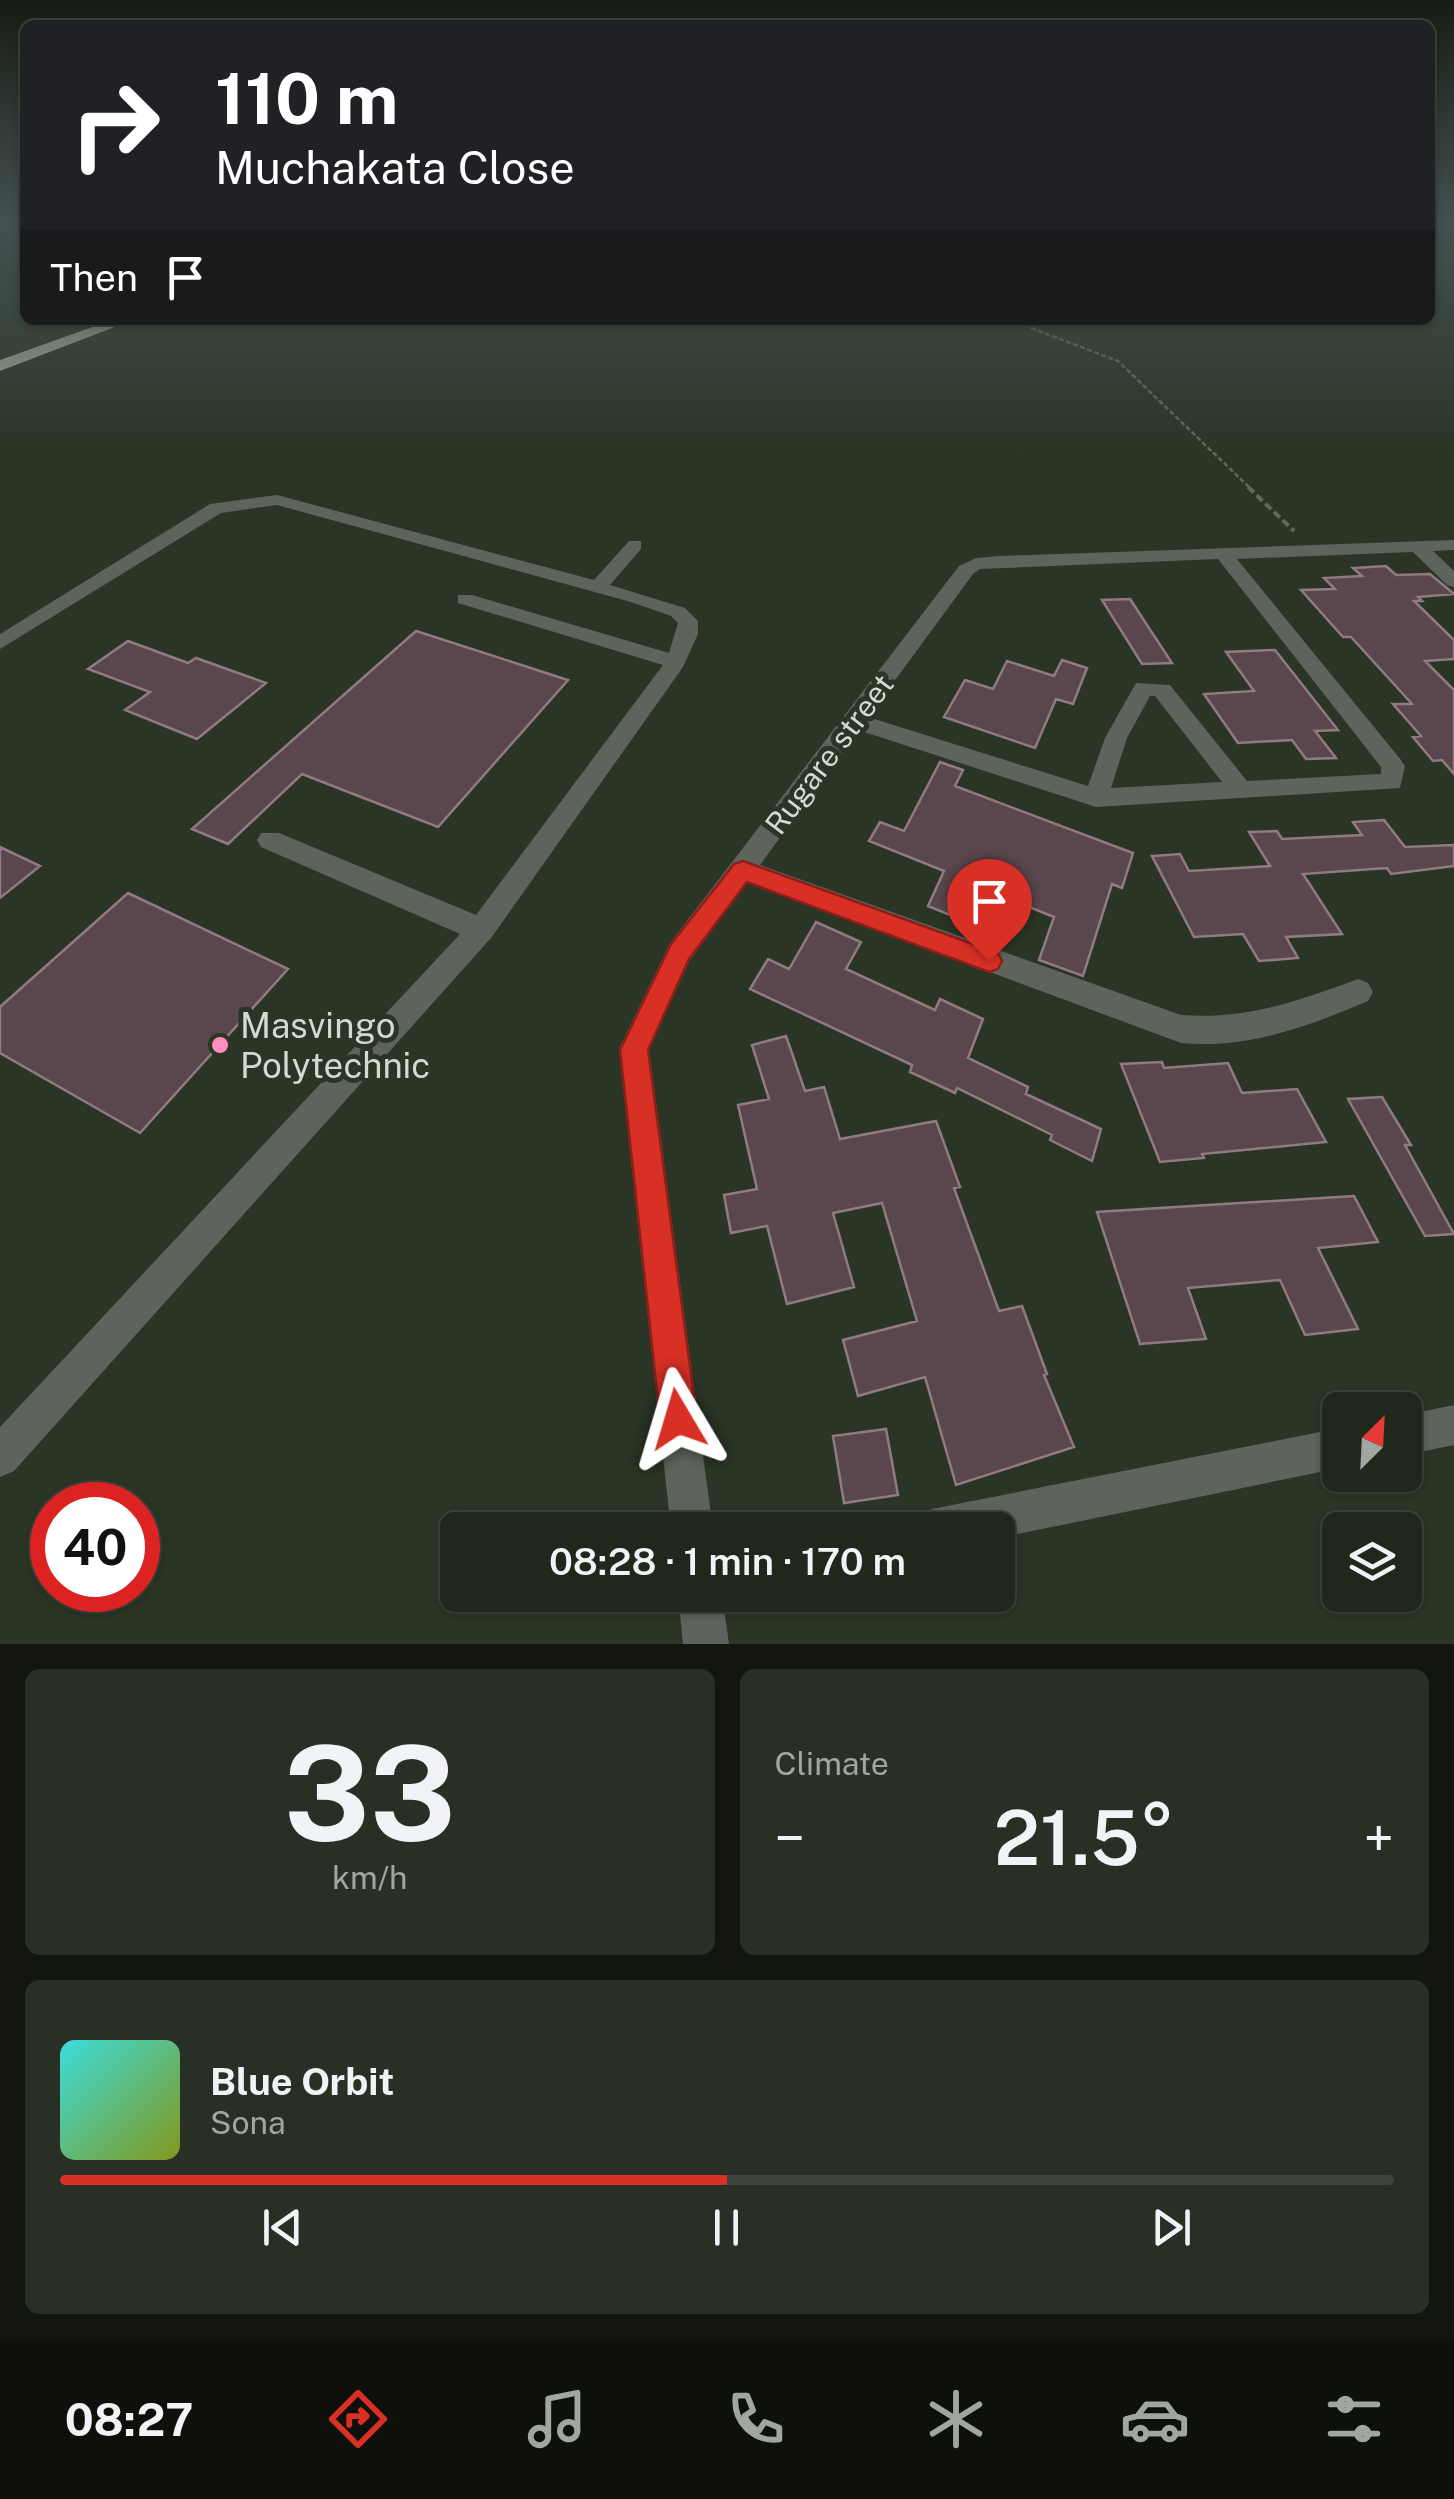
<!DOCTYPE html>
<meta charset="utf-8">
<style>
body{margin:0;font-family:"Public Sans",sans-serif;background:#283025;color:#f1f3f6;height:100vh;display:flex;flex-direction:column;font-size:38px;white-space:nowrap}
*{box-sizing:border-box;margin:0}
p{font-size:32px;color:#a2a6a3}
.icon{flex:none;width:55px;height:55px;fill:none;stroke:currentColor;stroke-width:2;stroke-linecap:round;stroke-linejoin:round}
.map{position:relative;height:1644px;overflow:hidden}
.sheet{display:flex;flex-direction:column;gap:25px;padding:25px;background:#12160f;flex:1}
.sheet>*{flex:none}
.top-card{position:absolute;left:20px;top:20px;width:1415px;height:305px;border-radius:15px;box-shadow:0 2px 8px #0004,0 0 0 2px #3d443b;background:#202124;color:#fff;overflow:hidden}
.needle{width:65px;rotate:24deg}
.controls{position:absolute;left:1322px;top:1392px;display:grid;gap:20px}
.controls a{display:grid;place-items:center;width:100px;height:100px;border-radius:15px;background:#20281c;box-shadow:0 2px 8px #0004,0 0 0 2px #3d443b;font-size:50px}
.speed{position:absolute;left:30px;top:1482px;display:flex;gap:20px;font-size:50px;font-weight:700;text-align:center}
.speed>*{display:grid;place-content:center;width:130px;height:130px;border-radius:50%;background:#20281c;box-shadow:0 2px 8px #0004,0 0 0 2px #3d443b;line-height:1}
.speed .limit{border:15px solid #d22;background:#fff;color:#111}
.pin{position:absolute;display:grid;place-items:center;width:85px;height:85px;color:#fff;margin:-102px -42px;border-radius:50% 50% 50% 0;rotate:-45deg;box-shadow:0 0 10px #0007}
.pin .icon{rotate:45deg}
.me{position:absolute;width:110px;margin:-55px;rotate:353deg;stroke-linejoin:round;filter:drop-shadow(0 0 8px #0008)}
.turn{display:flex;align-items:center;gap:35px;height:210px;padding:0 30px;font-size:45px}
.turn .icon{width:130px;height:130px;stroke-width:2.5}
.turn b{display:block;font-size:70px;line-height:85px}
.then{display:flex;align-items:center;height:95px;padding:0 30px;background:#0003;gap:20px;font-size:38px}
.big{font-size:75px;font-weight:600;line-height:1.1}
.sheet .widget{flex:1;display:flex;flex-direction:column;justify-content:center;gap:15px;min-width:0;padding:0 35px;border-radius:15px;background:#283025}
.sheet .dial{align-items:center;gap:0}
.dial b{font-size:130px;line-height:1}
.song{display:flex;align-items:center;gap:30px}
.cover{width:120px;height:120px;border-radius:15px;background:linear-gradient(135deg,hsl(180 70% 55%),hsl(70 70% 35%))}
.played{height:10px;border-radius:5px;background:linear-gradient(90deg,#d93025 50%,#3d443b 50%)}
.keys{display:flex;justify-content:space-around;direction:ltr}
.heat{display:flex;justify-content:space-between;align-items:center;font-size:55px;direction:ltr}
.sheet .tiles{flex:1;display:grid;gap:25px;grid-template-columns:1fr 1fr}
.widget:last-child{grid-column:span 2}
.trip{position:absolute;left:440px;top:1512px;width:575px;height:100px;border-radius:15px;background:#20281c;box-shadow:0 2px 8px #0004,0 0 0 2px #3d443b;font-weight:600;line-height:100px;text-align:center}
.menu{display:flex;height:160px;justify-content:space-around;align-items:center;background:#0d100b;color:#a2a6a3}
.menu .icon{width:70px;height:70px}
.menu .current{color:#d93025}
.menu b{font-size:45px;color:#f1f3f6}
.map>svg:first-child{display:block}
.building{fill:#5a464d;stroke:#917a83;stroke-width:2.5}
.lines{fill:none;stroke-linecap:round;stroke-linejoin:round}
.path-far1{stroke:#5f695b;stroke-width:2.5;stroke-dasharray:5 2.5;stroke-linecap:butt}
.path{stroke:#5f695b;stroke-width:4;stroke-dasharray:8 4;stroke-linecap:butt}
.minor{fill:#5e635b;fill-rule:evenodd}
.highway{fill:#9ba794;fill-rule:evenodd}
.route{fill:#d93025;stroke:#8d1f18;stroke-width:2.5}
.poi-dot{fill:#fe8ebd;stroke:#2a3525;stroke-width:4}
.labels{text-anchor:middle;dominant-baseline:central;stroke-width:10;stroke-linejoin:round;paint-order:stroke}
.street-label{font-size:30px;fill:#d3dad0;stroke:#2a3525}
.near-poi-label{font-size:35px;fill:#d3dad0;stroke:#2a3525;text-anchor:start}
</style>
<div class="map">
<svg width="1454" height="1644" viewBox="0 0 1454 1644">
<rect width="100%" height="100%" fill="#2a3525"/>
<!-- building -->
<path class="building" d="M1386,566L1396,575L1430,574L1454,594L1418,597L1422,601H1414L1454,640V659L1425,661L1454,690V774L1442,760L1433,761L1413,737L1421,736L1393,704H1412L1351,637H1343L1301,590L1335,589L1324,578L1362,576L1353,568Z
M1130,599L1172,663L1142,664L1102,600Z
M416,631L568,680L438,827L302,774L228,844L192,829Z
M128,641L188,663L196,658L266,683L197,739L125,710L150,692L88,669Z
M1275,650L1338,730L1315,731L1336,758L1306,759L1292,740L1238,743L1204,694L1254,691L1226,652Z
M1062,660L1087,668L1073,704L1056,699L1035,748L944,717L965,680L993,689L1007,661L1054,676Z
M940,762L963,770L955,786L1133,853L1122,888L1112,884L1083,976L1039,960L1054,917L977,886L962,920L928,906L944,871L869,841L880,822L904,831Z
M1384,820L1405,847L1454,845V866L1391,874L1387,868L1303,874L1342,934L1286,937L1298,958L1259,961L1243,934L1194,937L1152,856L1180,854L1189,871L1270,866L1249,832L1277,831L1282,839L1362,835L1353,822Z
M0,847L40,866L0,898Z
M128,893L288,969L140,1133L0,1053V1007Z
M816,922L861,942L846,969L935,1010L940,999L983,1019L968,1058L1028,1087L1026,1094L1101,1129L1092,1161L1050,1140L1052,1135L957,1088L955,1093L910,1072L912,1065L750,989L768,959L789,969Z
M786,1036L805,1091L824,1087L840,1139L936,1121L960,1187L954,1188L999,1311L1022,1306L1047,1374L1044,1375L1074,1447L956,1485L925,1377L858,1396L843,1340L917,1321L882,1203L833,1213L854,1287L787,1304L767,1226L731,1233L724,1195L757,1189L738,1105L769,1099L752,1045Z
M1162,1062L1164,1068L1228,1063L1242,1093L1297,1089L1326,1142L1202,1154L1204,1158L1160,1162L1121,1064Z
M1382,1097L1411,1145H1405L1454,1234L1425,1236L1348,1099Z
M1354,1196L1378,1242L1318,1248L1358,1329L1305,1335L1280,1280L1188,1288L1206,1339L1140,1344L1097,1212Z
M886,1429L898,1495L844,1503L833,1436Z"/>
<g class="lines">
<!-- path-far1 -->
<path class="path-far1" d="M1010,320L1118,361L1251,489"/>
<!-- path -->
<path class="path" d="M1248,487L1294,531"/>
<!-- minor -->
<path class="minor" d="M277,495L594,580L629,541H641V549L610,585L685,608L698,621V634L683,667L491,938L14,1471L0,1477V1427L460,934L261,847L257,840L261,833H279L476,915L663,665L458,603V595H472L669,653L678,623L671,616L631,602L277,505L221,513L0,649V634L210,504Z
M1454,540V550L1433,551L1454,571V587L1447,585L1413,552L1237,559L1401,760L1405,766L1400,788L1096,807L858,730L760,865L1181,1015C1245,1020 1299,1001 1358,979L1368,983L1373,992L1368,1001C1307,1027 1248,1049 1181,1043L747,882L690,960L649,1049L713,1530H671L619,1049L670,943L959,566L976,558L1000,556ZM1218,559L1381,767V774L1247,781L1170,685L1136,683L1105,738L1088,786L868,717L973,574L980,569ZM1150,696H1155L1222,782L1111,788L1127,738Z
M1454,1405V1445L1405,1455V1415Z
M1340,1428V1468L998,1538V1530H911L917,1515L932,1509Z
M678,1595H722L729,1644H683Z"/>
<!-- highway -->
<path class="highway" d="M112,320H133L0,371V360Z"/>
</g>
<!-- sky -->
<linearGradient id="sky" x2="0" y2="1"><stop stop-color="#171d14"/><stop offset="0.49" stop-color="#445151"/><stop offset="1" stop-color="#445151" stop-opacity="0"/></linearGradient>
<rect width="1454" height="455" fill="url(#sky)"/>
<!-- route -->
<path class="route" d="M743,861L998,953L1002,961L998,969L989,972L747,882L689,959L648,1050L697,1419L691,1432L678,1437L666,1432L660,1419L620,1050L671,944L734,864Z"/>
<!-- markers -->
<circle class="poi-dot" cx="220" cy="1045" r="10"/>
<g class="labels">
<!-- street labels -->
<g class="street-label">
<text transform="translate(829 754) rotate(-53)">Rugare street</text>
</g>
<!-- near-poi labels -->
<g class="near-poi-label">
<text x="240" y="1025">Masvingo<tspan x="240" dy="40">Polytechnic</tspan></text>
</g>
</g>
</svg>
<div class="controls">
<a><svg class="needle" viewBox="-14 -14 28 28"><path d="M0-13l5 13h-10z" fill="#e53935"/><path d="M0 13l5-13h-10z" fill="#a2a6a3"/></svg></a>
<a><svg class="icon" aria-label="layers" viewBox="0 0 24 24"><path d="M12 4l9 5-9 5-9-5zM3 14l9 5 9-5"/></svg></a>
</div>
<div class="speed"><div class="limit">40</div></div>
<div class="pin" style="left:989px;top:961px;background:#d93025"><svg class="icon" aria-label="arrive" viewBox="0 0 24 24"><path d="M6 21V4h12l-3 4 3 4H6"/></svg></div>
<svg class="me" style="left:678px;top:1419px" viewBox="-20 -20 40 40"><path d="M0-17L14 15 0 8-14 15z" fill="#d93025" stroke="#fff" stroke-width="4"/></svg>
<div class="trip">08:28 · 1 min · 170 m</div>
<div class="top-card">
<div class="turn"><svg class="icon" aria-label="right" viewBox="0 0 24 24"><path d="M7 20v-9h11M14 6l5 5-5 5"/></svg><div><b>110 m</b>Muchakata Close</div></div>
<div class="then">Then<svg class="icon" aria-label="arrive" viewBox="0 0 24 24"><path d="M6 21V4h12l-3 4 3 4H6"/></svg></div>
</div>
</div>
<section class="sheet">
<div class="tiles">
<div class="widget dial"><b>33</b><p>km/h</p></div>
<div class="widget"><p>Climate</p>
<div class="heat"><a>−</a><b class="big">21.5°</b><a>+</a></div>
</div>
<div class="widget">
<div class="song"><i class="cover"></i><div><b>Blue Orbit</b><p>Sona</p></div></div>
<div class="played"></div>
<div class="keys"><svg class="icon" aria-label="previous" viewBox="0 0 24 24"><path d="M18 5L8 12l10 7zM5 5v14"/></svg><svg class="icon" aria-label="pause" viewBox="0 0 24 24"><path d="M8 5v14M16 5v14"/></svg><svg class="icon" aria-label="next" viewBox="0 0 24 24"><path d="M6 5l10 7-10 7zM19 5v14"/></svg></div>
</div>
</div>
</section>
<nav class="menu">
<b>08:27</b>
<svg class="icon current" aria-label="directions" viewBox="0 0 24 24"><path d="M12 3l9 9-9 9-9-9zM9 14v-3h6M13 9l2 2-2 2"/></svg>
<svg class="icon" aria-label="music" viewBox="0 0 24 24"><path d="M9 18V5l10-2v13"/><circle cx="6" cy="18" r="3"/><circle cx="16" cy="16" r="3"/></svg>
<svg class="icon" aria-label="phone" viewBox="0 0 24 24"><path d="M5 4h4l2 5-3 2q2 4 5 5l2-3 5 2v4C11 20 4 13 5 4z"/></svg>
<svg class="icon" aria-label="climate" viewBox="0 0 24 24"><path d="M12 3v18M4 7l16 10M4 17L20 7"/></svg>
<svg class="icon" aria-label="car" viewBox="0 0 24 24"><path d="M5 17H2v-5l4-1 3-4h7l3 4 3 1v5h-3M9 17h6M6 11h13"/><circle cx="7" cy="17" r="2"/><circle cx="17" cy="17" r="2"/></svg>
<svg class="icon" aria-label="filters" viewBox="0 0 24 24"><path d="M4 7h16M4 17h16"/><circle cx="9" cy="7" r="2"/><circle cx="15" cy="17" r="2"/></svg>
</nav>
